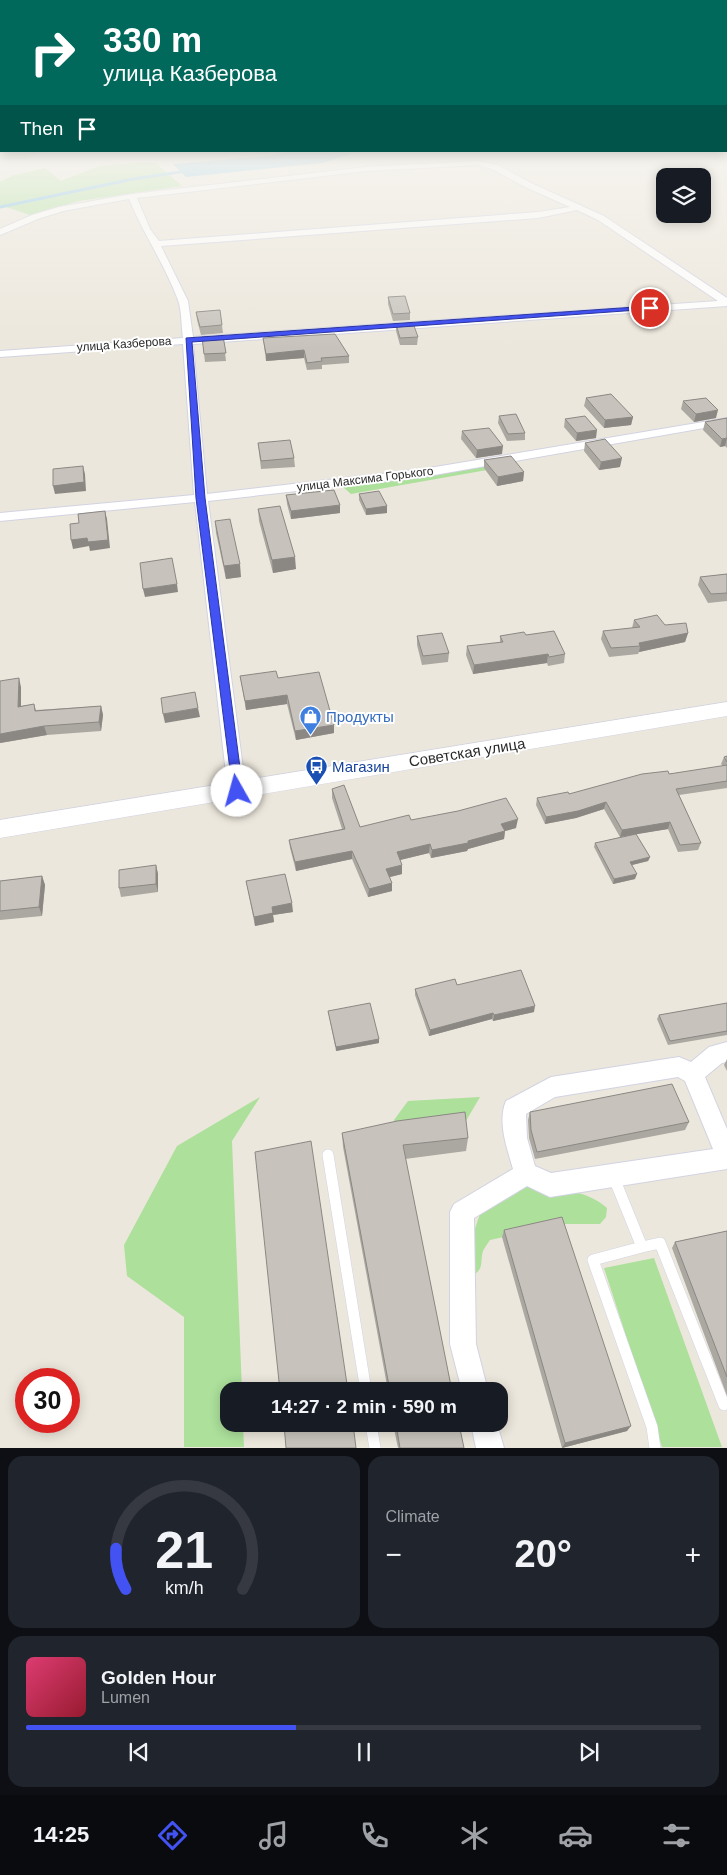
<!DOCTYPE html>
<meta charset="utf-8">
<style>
body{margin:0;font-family:Arial,sans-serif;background:#20242c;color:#f1f3f6;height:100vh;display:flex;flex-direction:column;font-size:19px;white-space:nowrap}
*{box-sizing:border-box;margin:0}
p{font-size:16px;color:#9ea1a6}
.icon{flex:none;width:28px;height:28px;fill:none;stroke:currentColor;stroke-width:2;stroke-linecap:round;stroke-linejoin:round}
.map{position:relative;height:1448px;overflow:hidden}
.drawer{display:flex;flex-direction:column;gap:8px;padding:8px;background:#0d0f14;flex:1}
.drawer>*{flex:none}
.top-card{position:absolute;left:0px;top:0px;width:728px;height:152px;box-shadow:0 2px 12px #0003;background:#00695c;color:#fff;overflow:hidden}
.buttons{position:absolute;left:656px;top:168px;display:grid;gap:10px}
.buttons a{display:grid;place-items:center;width:55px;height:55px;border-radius:10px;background:#171b24;box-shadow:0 2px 12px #0003;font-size:25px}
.speed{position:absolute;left:15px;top:1368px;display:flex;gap:10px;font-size:25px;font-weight:700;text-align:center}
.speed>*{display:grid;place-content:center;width:65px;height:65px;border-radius:50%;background:#171b24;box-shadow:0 2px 12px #0003;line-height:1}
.speed .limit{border:8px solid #d22;background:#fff;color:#111}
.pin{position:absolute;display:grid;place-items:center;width:42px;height:42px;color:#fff;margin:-21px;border:2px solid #fff;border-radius:50%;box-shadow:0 1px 5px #0007}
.me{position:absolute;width:55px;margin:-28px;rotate:353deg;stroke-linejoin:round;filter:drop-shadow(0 0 4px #0008)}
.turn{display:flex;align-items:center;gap:18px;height:105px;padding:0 20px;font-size:22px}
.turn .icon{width:65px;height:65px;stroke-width:2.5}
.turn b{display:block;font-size:35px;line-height:42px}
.then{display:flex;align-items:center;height:48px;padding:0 20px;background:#0003;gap:10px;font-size:19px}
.big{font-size:38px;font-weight:700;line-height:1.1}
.drawer .widget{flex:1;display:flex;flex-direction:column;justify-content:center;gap:8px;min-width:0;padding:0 18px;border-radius:15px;background:#20242c}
.drawer .dial{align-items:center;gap:0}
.dial svg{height:130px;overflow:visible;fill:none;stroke:#363941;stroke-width:7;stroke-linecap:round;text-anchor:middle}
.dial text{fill:#f1f3f6;stroke:none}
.song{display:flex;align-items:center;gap:15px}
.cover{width:60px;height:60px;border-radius:8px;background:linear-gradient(135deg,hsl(340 70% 55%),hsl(350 70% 35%))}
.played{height:5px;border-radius:2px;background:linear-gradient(90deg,#4252f3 40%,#363941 40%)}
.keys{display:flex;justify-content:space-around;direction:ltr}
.heat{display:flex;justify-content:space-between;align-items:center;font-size:28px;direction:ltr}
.drawer .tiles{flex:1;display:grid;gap:8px;grid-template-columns:1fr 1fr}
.widget:last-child{grid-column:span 2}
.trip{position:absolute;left:220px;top:1382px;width:288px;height:50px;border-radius:15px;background:#171b24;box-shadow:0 2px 12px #0003;font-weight:700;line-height:50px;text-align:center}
.dock{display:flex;height:80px;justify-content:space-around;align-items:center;background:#090b0e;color:#9ea1a6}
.dock .icon{width:35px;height:35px}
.dock .on{color:#4252f3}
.dock b{font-size:22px;color:#f1f3f6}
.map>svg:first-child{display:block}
.green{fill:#ace09b}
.water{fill:#73bfea}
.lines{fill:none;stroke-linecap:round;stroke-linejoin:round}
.stream{stroke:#73bfea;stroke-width:3}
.service-casing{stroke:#d2d3e2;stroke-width:12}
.minor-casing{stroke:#d2d3e2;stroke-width:2}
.tertiary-casing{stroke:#d2d3e2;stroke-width:1}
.service{stroke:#fff;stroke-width:11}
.minor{fill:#fff;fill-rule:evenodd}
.tertiary{fill:#fff;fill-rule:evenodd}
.wall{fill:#aba8a2}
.shaded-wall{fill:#8b8884}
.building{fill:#c7c3bc;stroke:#8b8884}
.route{fill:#4252f3;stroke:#2b359e}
.labels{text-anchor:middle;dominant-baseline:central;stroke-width:4;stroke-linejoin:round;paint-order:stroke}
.far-street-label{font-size:12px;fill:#2a2a2a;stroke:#fff}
.shop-label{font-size:15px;fill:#366cbe;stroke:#fff;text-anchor:start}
.street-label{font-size:15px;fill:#2a2a2a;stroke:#fff}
.transit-label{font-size:15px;fill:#164399;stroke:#fff;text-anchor:start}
</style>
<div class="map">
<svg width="727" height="1448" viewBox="0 0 727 1448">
<rect width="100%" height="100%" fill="#ece7dc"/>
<!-- green -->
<path class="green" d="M0,146L1,151H45L27,159H0Z
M136,163H156L182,186L79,201L30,215L0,205V182L14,175L45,168L61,181L99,166Z
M483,465L487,470L351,494L343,487Z
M260,1097L232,1141L242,1391H229V1424H243L244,1447H184V1317L127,1276L124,1245L177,1146Z
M480,1097L463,1126L397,1135L394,1120L408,1101Z
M527,1187C555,1190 585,1188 607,1208L606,1217L600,1224H560L490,1240C488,1243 485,1247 483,1251C480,1260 484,1268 475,1274L469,1246L480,1214L501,1194Z
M654,1258L722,1447H662L604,1268Z"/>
<!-- water -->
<path class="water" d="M292,151H359L323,163L186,177L173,164L266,156Z"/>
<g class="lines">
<!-- stream -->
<path class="stream" d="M0,207L133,179L180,172"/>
<defs>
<path id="service" d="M328,1155L366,1391
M614,1178L642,1247L593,1260L652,1427L655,1448
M642,1247L660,1243L724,1405
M371,1424L375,1448"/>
<path id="minor" d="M478,161L498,165L531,183L604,216L727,298V306L193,344L207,494L423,469L727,418V424L423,477L208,501L246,791L243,796L237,798L231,796L228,791L195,502L0,521V513L194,495L183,344L0,357V351L183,338C181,326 182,311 178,300C165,265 143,233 129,199L63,211L38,219L0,235V229L32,215L59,207L132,194L366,167ZM478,165L492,169L525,187L570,207L538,212L159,241L150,229L137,198L366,171ZM577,210L598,220L718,301L193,337L188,301L161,246L538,218Z
M727,1042V1062L722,1063L705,1077L727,1129V1169L550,1197L527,1186L474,1218L476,1344L488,1391H462L450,1344V1212L454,1204L513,1169C507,1148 497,1122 506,1101L551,1077L679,1057L691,1062L709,1047ZM678,1077L685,1081L713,1149L551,1173L535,1166L527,1138L526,1114L555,1097Z
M471,1424H497L504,1448H476Z"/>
<path id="tertiary" d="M727,702V716L0,838V820Z"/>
</defs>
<!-- service casing -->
<use href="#service" class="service-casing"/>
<!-- minor casing -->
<use href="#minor" class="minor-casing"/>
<!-- tertiary casing -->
<use href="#tertiary" class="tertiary-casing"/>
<!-- service -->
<use href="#service" class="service"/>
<!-- minor -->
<use href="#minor" class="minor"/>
<!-- tertiary -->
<use href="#tertiary" class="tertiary"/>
</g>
<!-- wall -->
<path class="wall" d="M388,297L410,313V320L393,321L388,304Z
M220,310L223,333L201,335L197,320L196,312Z
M396,324L418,337L417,345H400L396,331Z
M223,336L226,361L205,362L202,337Z
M263,338L349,356V363L322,365V369L307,370L304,358L266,361Z
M586,398L633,417L631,425L604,428L584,406Z
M683,401L716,418L694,422L681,409Z
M499,416L525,433V440L507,441L498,423Z
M727,418V448L725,446L720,447L703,430L705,422Z
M565,419L596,438L576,441L564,427Z
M462,431L502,454L476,458L461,439Z
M258,443L294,458L295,467L261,469Z
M585,443L620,467L599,470L584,451Z
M484,460L524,472L523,481L497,486L484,468Z
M359,494L387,506V513L366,515L359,500Z
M286,495L340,513L291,519L287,504Z
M258,509L296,569L273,573L259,521Z
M215,521L241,577L226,579L216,533Z
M727,574V601L708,603L698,585L700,577Z
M634,620L665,625L688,633L685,642L639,652L638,654L609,657L601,639L603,631L632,628Z
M526,635L565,654L564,663L548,666L547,663L473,674L466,655L467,646L500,643V636Z
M417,636L449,653L448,662L422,665L417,645Z
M240,676L278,678L334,725V733L296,740L287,704L246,710Z
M21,687V706L34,704L36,710L101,706L103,715L101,731L47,735L0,743Z
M727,756V788L679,795L701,843L698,850L678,852L668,829L636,834L650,857L648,861L632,865L635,879L613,884L594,847L595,843L634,834L620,837L604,809L576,818L545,824L536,805L537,798L569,794L669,774L723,766L721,764L724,757Z
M332,789L360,827L411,820L516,828L505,831L504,839L468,849L467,851L431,858L429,853L400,860L402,874L390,877L392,891L368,897L352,859L296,871L290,848L289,840L342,829L332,798Z
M156,865L158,874V892L121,897L119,888Z
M42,876L45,885L42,916L0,920V881Z
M246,881L293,912L273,915L274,922L255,926Z
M457,985L534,1012L493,1021L492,1019L429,1036L415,995V989Z
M727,1003V1035L668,1045L657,1019L659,1015Z
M328,1011L379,1039V1043L336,1051Z
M727,1059V1071L724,1065Z
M530,1112L689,1122L685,1130L535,1159L529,1138L528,1120Z
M342,1133L468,1138L466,1151L405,1159L452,1391H388L343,1147Z
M504,1230L627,1431L562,1448L502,1237Z
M727,1231V1396L672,1248L675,1242Z
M393,1424H459L464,1448H398Z"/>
<!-- shaded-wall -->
<path class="shaded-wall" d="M304,350V358L266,361V354Z
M718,410L716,418L694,422L696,414Z
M633,417L631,425L604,428L605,420Z
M597,430L596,438L576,441L577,433Z
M727,438L725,446L720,447L722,439Z
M503,446L502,454L476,458L477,450Z
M622,458L620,467L599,470L601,462Z
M83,466L85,474L86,491L55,494L53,486Z
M524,472L523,481L497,486L498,477Z
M340,505V513L291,519V511Z
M387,506V513L366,515V509Z
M105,511L107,519L110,548L90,551L89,546L73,549L71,540L87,538Z
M295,557L296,569L273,573L272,560Z
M240,564L241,577L226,579L224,566Z
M177,584L178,592L145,597L143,589Z
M688,633L685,642L639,652L640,646L639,643Z
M548,654L547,663L473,674L474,665Z
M19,678L21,687V715L18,707Z
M287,695V704L246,710L245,701Z
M101,706L103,715L101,731L99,722Z
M198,708L200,717L165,723L163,714Z
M334,725V733L296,740L295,731Z
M44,726L47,735L0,743V734Z
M606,802L604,809L576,818L545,824L546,817Z
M518,819L516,828L505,831L504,839L468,849L467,851L431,858L432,850L468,841L501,824Z
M670,822L668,829L620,837L622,830Z
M430,844L429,853L396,861L397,852Z
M352,851V859L296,871L295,862Z
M650,857L648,861L628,866L630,862Z
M156,865L158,874V892L156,884Z
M402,865V874L386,878V869Z
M637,874L635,879L613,884L614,879Z
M42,876L45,885L42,916L39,907Z
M392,883V891L368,897L369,889Z
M292,903L293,912L273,915L274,922L255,926L254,917L272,907Z
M535,1006L534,1012L493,1021L494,1015Z
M493,1013L492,1019L429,1036L430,1030Z
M379,1039V1043L336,1051V1047Z
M631,1426L627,1431L562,1448L565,1443Z"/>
<!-- building -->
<path class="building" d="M405,296L410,313L393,314L388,297Z
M220,310L222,325L200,327L196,312Z
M413,323L418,337L400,338L396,324Z
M335,334L349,356L321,358L322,361L307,363L304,350L266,354L263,338Z
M223,336L226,353L204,354L202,337Z
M611,394L633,417L605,420L586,398Z
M706,398L718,410L696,414L683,401Z
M516,414L525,433L508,434L499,416Z
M585,416L597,430L577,433L565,419Z
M727,418V438L722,439L705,422Z
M489,428L503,446L477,450L462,431Z
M605,439L622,458L601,462L585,443Z
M290,440L294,458L261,461L258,443Z
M511,456L524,472L498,477L484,460Z
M83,466L84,482L53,486V469Z
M334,490L340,505L291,511L286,495Z
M379,491L387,506L366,509L359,494Z
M280,506L295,557L272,560L258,509Z
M105,511L108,540L88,542L87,538L71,540L70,524L79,523L78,514Z
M230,519L240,564L224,566L215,521Z
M172,558L177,584L143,589L140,563Z
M727,574V593L711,594L700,577Z
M657,615L665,625L686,623L688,633L639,643L640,646L611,648L603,631L640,627L634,620Z
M554,631L565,654L549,657L548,654L474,665L467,646L503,642L500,636L524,632L526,635Z
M442,633L449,653L423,656L417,636Z
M276,671L278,678L319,672L334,725L295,731L287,695L245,701L240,676Z
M19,678L18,707L34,704L35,711L101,706L99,722L44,726L0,734V681Z
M195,692L198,708L163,714L161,698Z
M727,756V762L724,757Z
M727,765V781L676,789L701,843L680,845L670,822L622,830L606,802L578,811L546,817L537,798L568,792L569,794L642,774L668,771L669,774Z
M344,785L360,827L409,815L411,820L458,811L506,798L518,819L501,824L505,831L468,841V843L432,850L430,844L397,852L402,865L386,869L392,883L369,889L352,851L295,862L289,840L345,829L332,789Z
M636,834L650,857L630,862L637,874L614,879L595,843Z
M156,865V884L119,888V870Z
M285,874L292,903L272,907L273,913L254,917L246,881Z
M42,876L39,907L0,911V881Z
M521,970L535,1006L494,1015L493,1013L430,1030L415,989L455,979L457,985Z
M370,1003L379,1039L336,1047L328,1011Z
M727,1003V1031L670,1041L659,1015Z
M672,1084L689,1122L537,1152L531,1130L530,1112Z
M465,1112L468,1138L403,1145L452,1391H390L342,1133L397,1121Z
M311,1141L348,1391H280L255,1152Z
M562,1217L631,1426L565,1443L504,1230Z
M727,1231V1377L675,1242Z
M284,1424H353L356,1448H286Z
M396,1424H459L464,1448H400Z"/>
<!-- sky -->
<linearGradient id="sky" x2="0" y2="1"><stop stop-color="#79b8e9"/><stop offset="0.42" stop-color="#f6f4ef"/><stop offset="1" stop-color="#f6f4ef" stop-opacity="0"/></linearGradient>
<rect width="727" height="349" fill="url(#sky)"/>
<!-- route -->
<path class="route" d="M650,306L653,308L652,309L192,342L205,498L243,791L241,794H233L196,498L186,338Z"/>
<!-- icons -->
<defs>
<symbol id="shop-pin" viewBox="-11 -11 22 30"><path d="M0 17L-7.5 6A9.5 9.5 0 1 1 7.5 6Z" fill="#3f7fe0" stroke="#fff"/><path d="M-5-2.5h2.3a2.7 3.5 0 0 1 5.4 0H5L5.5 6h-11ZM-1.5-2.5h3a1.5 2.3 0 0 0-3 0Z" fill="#fff"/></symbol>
<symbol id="bus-pin" viewBox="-11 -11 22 30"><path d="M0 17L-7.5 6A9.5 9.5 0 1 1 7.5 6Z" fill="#1a4fb4" stroke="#fff"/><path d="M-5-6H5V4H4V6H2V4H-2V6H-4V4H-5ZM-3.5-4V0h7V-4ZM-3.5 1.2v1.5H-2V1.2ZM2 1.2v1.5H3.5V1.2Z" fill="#fff"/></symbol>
</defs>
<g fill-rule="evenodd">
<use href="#shop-pin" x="298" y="704" width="25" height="34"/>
<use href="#bus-pin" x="304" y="754" width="25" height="34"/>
</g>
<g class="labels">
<!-- far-street labels -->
<g class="far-street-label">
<text transform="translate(124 344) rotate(-4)">улица Казберова</text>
<text transform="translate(365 479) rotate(-7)">улица Максима Горького</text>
</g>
<!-- shop labels -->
<g class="shop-label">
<text x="326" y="716">Продукты</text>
</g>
<!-- street labels -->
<g class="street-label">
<text transform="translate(467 752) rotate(-9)">Советская улица</text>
</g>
<!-- transit labels -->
<g class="transit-label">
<text x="332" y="766">Магазин</text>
</g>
</g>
</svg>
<div class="buttons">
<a><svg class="icon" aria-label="layers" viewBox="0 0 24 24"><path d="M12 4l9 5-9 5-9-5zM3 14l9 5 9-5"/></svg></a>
</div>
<div class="speed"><div class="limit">30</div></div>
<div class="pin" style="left:650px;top:308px;background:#d93025"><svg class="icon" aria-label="arrive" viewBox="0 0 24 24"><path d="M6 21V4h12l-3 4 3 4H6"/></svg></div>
<svg class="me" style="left:237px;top:791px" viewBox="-20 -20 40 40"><circle r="19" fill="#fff"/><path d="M0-13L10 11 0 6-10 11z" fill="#4252f3"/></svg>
<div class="trip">14:27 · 2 min · 590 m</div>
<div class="top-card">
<div class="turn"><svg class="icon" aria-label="right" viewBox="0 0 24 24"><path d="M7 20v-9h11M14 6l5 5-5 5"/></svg><div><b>330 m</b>улица Казберова</div></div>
<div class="then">Then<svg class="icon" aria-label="arrive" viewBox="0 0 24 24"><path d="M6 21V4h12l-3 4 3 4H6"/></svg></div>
</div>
</div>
<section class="drawer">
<div class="tiles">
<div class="widget dial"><svg viewBox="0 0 100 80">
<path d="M14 69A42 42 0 1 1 86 69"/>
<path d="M14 69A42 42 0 0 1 8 44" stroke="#4252f3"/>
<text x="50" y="56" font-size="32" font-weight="700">21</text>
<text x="50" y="72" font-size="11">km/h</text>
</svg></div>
<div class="widget"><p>Climate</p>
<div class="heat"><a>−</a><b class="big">20°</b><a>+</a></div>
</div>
<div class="widget">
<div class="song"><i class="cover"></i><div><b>Golden Hour</b><p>Lumen</p></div></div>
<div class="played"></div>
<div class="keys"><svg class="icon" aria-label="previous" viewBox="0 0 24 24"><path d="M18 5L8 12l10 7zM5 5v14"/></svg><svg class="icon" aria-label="pause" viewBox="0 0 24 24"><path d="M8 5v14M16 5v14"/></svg><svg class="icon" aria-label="next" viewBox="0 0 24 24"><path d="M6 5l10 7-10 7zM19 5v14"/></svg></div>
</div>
</div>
</section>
<nav class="dock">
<b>14:25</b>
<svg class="icon on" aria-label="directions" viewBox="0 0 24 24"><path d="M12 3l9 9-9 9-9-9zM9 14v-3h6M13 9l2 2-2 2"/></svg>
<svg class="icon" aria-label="music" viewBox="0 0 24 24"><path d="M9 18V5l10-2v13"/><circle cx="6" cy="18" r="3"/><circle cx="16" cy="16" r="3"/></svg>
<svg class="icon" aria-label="phone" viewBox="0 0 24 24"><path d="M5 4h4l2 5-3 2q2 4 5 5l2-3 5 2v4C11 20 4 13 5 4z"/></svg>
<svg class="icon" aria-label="climate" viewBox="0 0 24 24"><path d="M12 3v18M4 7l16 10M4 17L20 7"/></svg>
<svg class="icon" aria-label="car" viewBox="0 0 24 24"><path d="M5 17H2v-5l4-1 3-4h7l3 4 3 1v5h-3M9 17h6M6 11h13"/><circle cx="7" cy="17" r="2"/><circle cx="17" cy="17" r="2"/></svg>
<svg class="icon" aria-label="filters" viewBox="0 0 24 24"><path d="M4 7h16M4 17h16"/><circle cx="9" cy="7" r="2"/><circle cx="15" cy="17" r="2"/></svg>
</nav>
